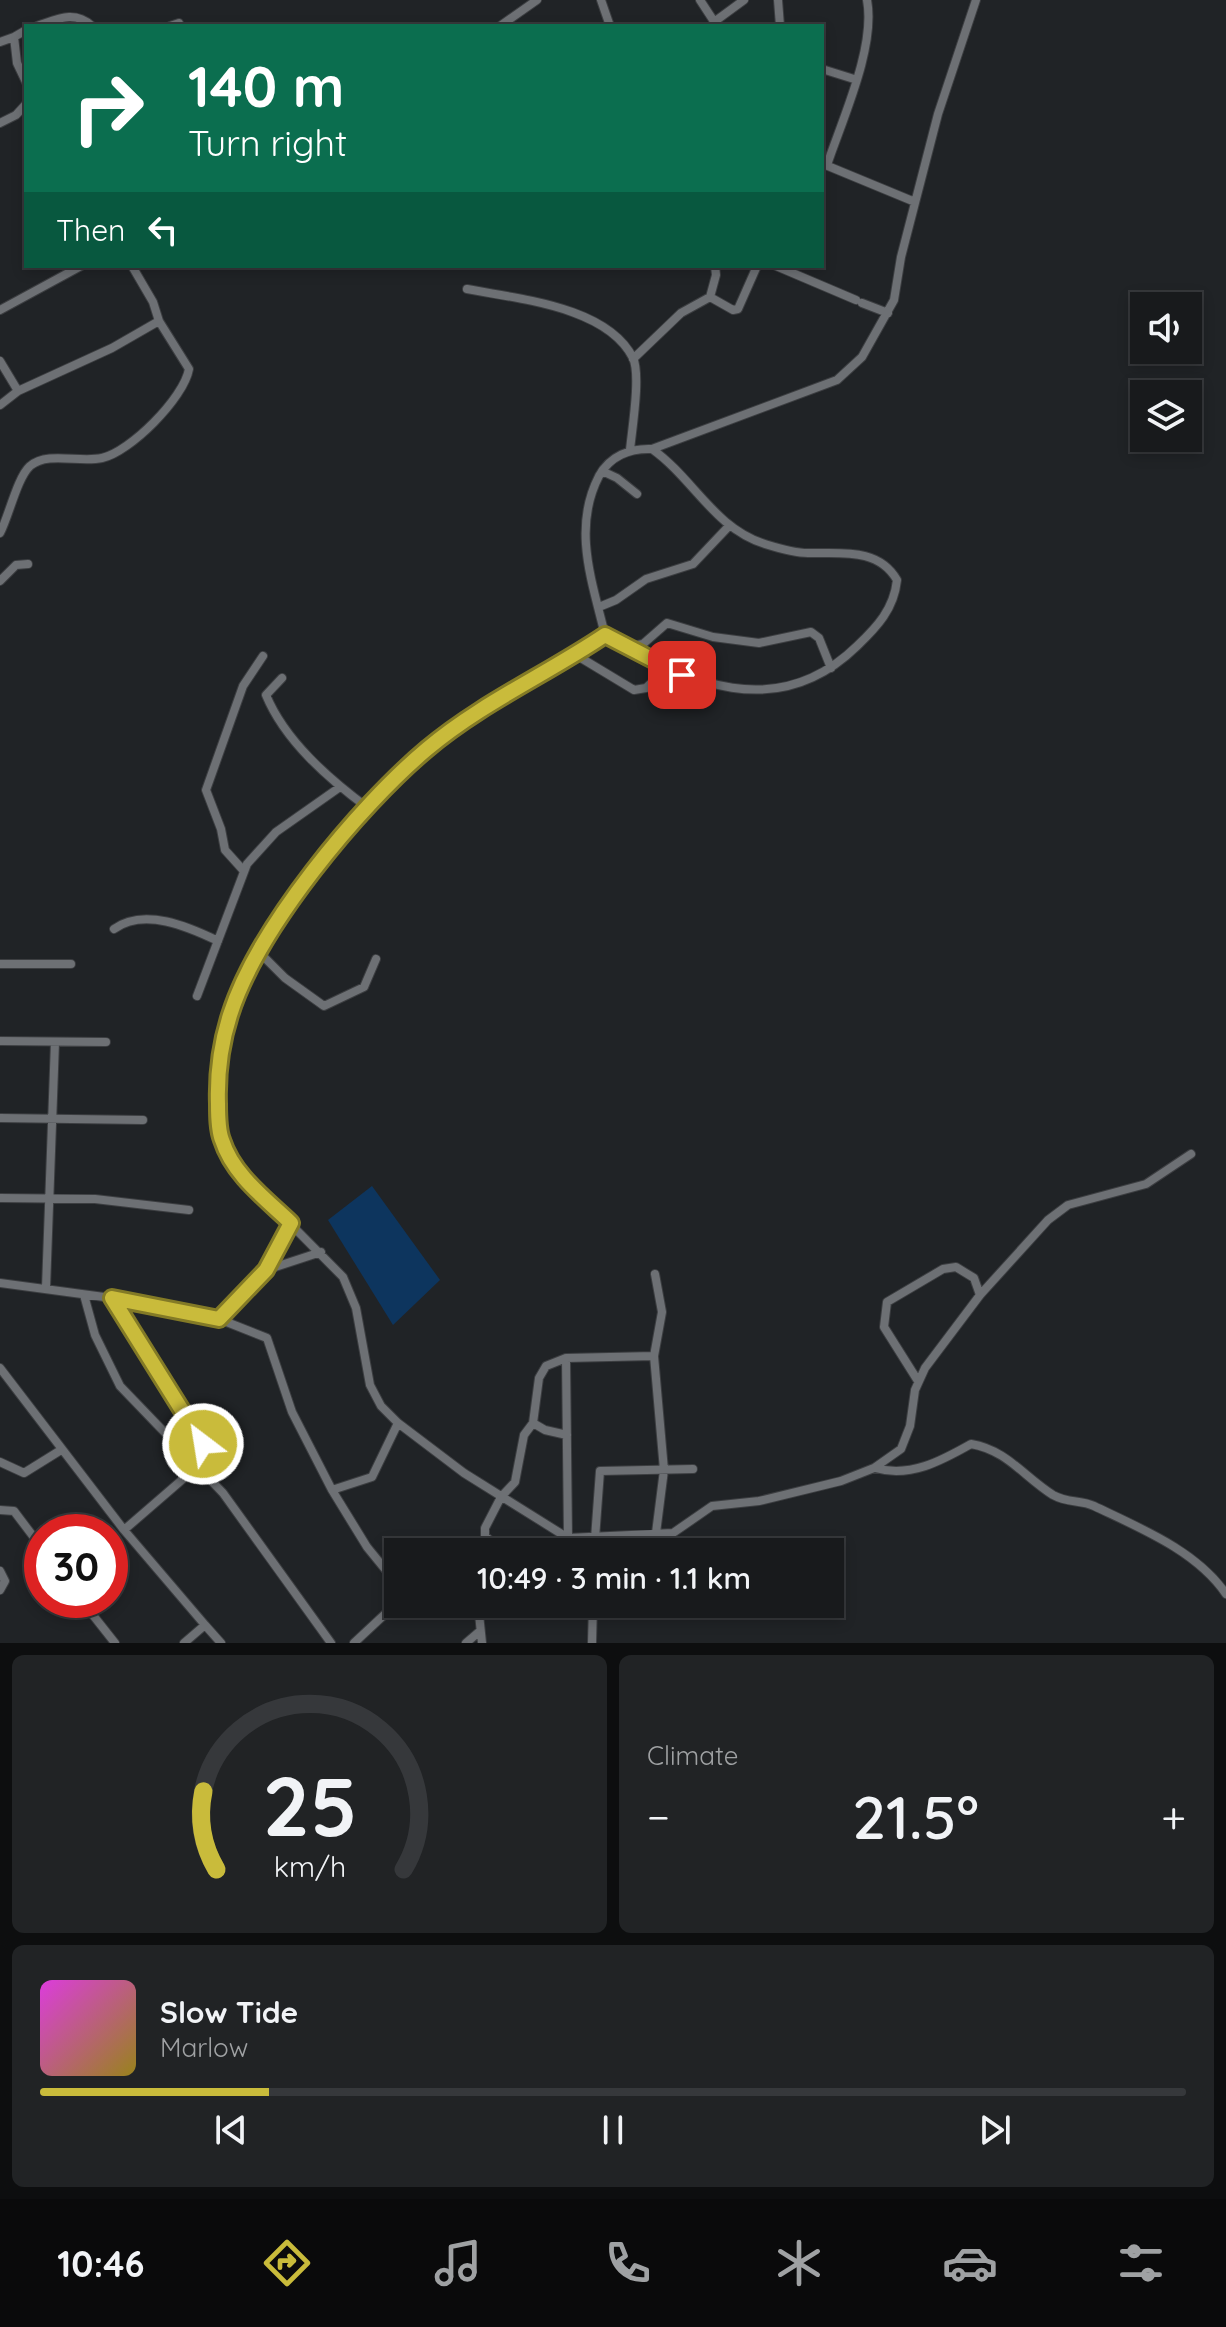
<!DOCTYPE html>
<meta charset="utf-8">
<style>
body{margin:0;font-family:Quicksand,sans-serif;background:#212325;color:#f1f3f6;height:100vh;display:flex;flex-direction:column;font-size:30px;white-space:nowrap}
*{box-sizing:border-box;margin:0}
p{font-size:26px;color:#9fa1a3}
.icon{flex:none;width:44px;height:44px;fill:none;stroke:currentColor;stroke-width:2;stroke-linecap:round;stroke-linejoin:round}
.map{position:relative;height:1643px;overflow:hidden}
.side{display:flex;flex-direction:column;gap:12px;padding:12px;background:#0d0e0f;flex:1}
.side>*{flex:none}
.hud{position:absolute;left:24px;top:24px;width:800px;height:244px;border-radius:0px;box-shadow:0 4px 12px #0003,0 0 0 2px #36383b;background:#0b6e4f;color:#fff;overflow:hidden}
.tools{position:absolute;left:1130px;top:292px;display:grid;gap:16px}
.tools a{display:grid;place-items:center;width:72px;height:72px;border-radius:0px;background:#181a1c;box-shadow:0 4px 12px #0003,0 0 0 2px #36383b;font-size:40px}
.speed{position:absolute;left:24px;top:1514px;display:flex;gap:16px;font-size:40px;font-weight:700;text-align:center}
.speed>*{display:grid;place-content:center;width:104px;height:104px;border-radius:50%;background:#181a1c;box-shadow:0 4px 12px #0003,0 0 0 2px #36383b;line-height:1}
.speed .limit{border:12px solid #d22;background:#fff;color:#111}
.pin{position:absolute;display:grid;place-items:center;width:68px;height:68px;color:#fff;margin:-34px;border-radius:16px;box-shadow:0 4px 12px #0006}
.me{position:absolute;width:88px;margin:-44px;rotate:329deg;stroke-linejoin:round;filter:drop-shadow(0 0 6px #0008)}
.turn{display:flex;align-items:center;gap:28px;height:168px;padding:0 32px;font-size:36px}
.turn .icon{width:104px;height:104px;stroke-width:2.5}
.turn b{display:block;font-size:56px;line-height:68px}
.then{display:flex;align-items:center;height:76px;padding:0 32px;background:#0003;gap:16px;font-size:30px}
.big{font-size:60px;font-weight:600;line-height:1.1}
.side .widget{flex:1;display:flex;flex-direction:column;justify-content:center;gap:12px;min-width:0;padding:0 28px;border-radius:12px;background:#212325}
.side .dial{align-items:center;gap:0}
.dial svg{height:208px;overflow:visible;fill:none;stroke:#36383b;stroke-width:7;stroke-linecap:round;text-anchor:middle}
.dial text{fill:#f1f3f6;stroke:none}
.song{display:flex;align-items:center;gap:24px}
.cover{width:96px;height:96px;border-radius:12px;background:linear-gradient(135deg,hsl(300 70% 55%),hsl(50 70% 35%))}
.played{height:8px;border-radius:4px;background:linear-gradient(90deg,#c9bb3b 20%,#36383b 20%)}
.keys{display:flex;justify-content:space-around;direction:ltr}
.heat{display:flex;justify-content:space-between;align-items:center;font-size:44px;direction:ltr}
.side .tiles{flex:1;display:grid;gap:12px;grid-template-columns:1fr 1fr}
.widget:last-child{grid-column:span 2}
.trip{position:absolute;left:384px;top:1538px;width:460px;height:80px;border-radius:0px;background:#181a1c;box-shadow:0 4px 12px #0003,0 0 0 2px #36383b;font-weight:600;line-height:80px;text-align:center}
.menu{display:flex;height:128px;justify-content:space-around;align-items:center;background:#0a0a0b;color:#9fa1a3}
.menu .icon{width:56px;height:56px}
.menu .on{color:#c9bb3b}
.menu b{font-size:36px;color:#f1f3f6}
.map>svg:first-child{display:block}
.green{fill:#0d355e}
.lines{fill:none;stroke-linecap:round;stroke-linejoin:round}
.minor-casing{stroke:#3c3e41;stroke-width:10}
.minor{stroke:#6d7074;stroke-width:8}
.route-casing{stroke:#837a26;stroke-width:20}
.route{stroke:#c9bb3b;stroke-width:14}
</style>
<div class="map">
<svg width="1226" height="1643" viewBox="0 0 1226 1643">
<rect width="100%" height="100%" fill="#202326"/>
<!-- green -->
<path class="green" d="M372,1186L440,1280L393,1325L328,1220Z"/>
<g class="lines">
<defs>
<path id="minor" d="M601,0L610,26
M700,0L717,26
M778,0L780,26
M714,22L744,0
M37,26C58,19 74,10 92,26
M170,26L179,23
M500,26L537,0
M26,30L14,37L17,63L26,82
M0,42L14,37
M822,69L854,79
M0,123L16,115L26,104
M823,164L915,202
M827,165C842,120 876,47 867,0
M776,266L856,300
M467,289C517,299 607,306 633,358C641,375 632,429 630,450
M710,297L733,310L738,309L757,266
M862,303L888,313
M0,310L81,266
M633,359L681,313L710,297L716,275L715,266
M0,361L18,391L0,405
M18,391L112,348L159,321L153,302L132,266
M652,449C694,479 714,528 765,544C778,548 794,553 808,553C840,554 878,547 897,580C894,609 877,627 857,646C777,724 688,683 605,635C592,581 572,528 599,476C610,456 630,448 652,449Z
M652,449L837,380L862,357L894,300L901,257L938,114L976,0
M602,471L617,478L637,494
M0,533C9,516 17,478 30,466C48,451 79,463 102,458C130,452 184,398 189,369L159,321
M0,581L16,565L28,564
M599,607L616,600L646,579L693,564L729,526
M605,635L427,748L368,808L287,908L259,952L229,1016L217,1090L220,1137L238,1171L343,1277L356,1308L370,1385L381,1406L398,1423L464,1473L568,1538L673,1533L712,1506L759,1501L841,1481L874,1468L901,1449L910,1426L915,1390L925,1368L980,1295L1048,1220L1068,1205L1146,1184L1191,1154
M628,647L643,644L667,623L713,637L759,643L811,632L819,638L831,668
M576,655L634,690L646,688L666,669
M282,678L266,695C285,741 329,779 368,808
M243,870L225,850L221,829L206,790L243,686L263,656
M114,929C144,907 189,927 218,941
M259,952L285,978L324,1006L364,987L376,959
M0,964H71
M197,996L247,864L276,832L340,787
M0,1041L106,1042
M0,1118L143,1120
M0,1198L95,1199L189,1210
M266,1270L291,1223
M655,1274L662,1312L654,1356L664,1470L656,1533
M0,1283L156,1304L219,1319L266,1270L321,1252
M46,1288L55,1042
M84,1295L95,1335L120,1386L223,1493L331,1643
M112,1298L158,1367L203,1448L198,1466L124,1530
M219,1319L267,1338L292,1412L332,1490
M566,1358L568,1538L577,1552
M0,1368L124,1530L205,1625
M918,1381L884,1327L887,1302L943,1269L956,1267L974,1278L980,1295
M533,1423L545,1430L567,1435
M0,1462L24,1473L61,1450
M875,1468C910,1478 941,1461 971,1444C1007,1450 1024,1477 1053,1495C1067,1503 1081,1500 1094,1506C1140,1528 1197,1551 1226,1594
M0,1510L14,1511L42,1548
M504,1552L485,1536V1528L501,1497L515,1482L524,1435L533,1423L539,1378L546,1366L566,1358L654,1356
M594,1552L600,1471L693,1469
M0,1571L5,1581L0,1590
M398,1585L367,1547L332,1490L372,1477L398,1423
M81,1600L115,1643
M478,1604L482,1643
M537,1604L543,1612L572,1604
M184,1643L205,1625L221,1643
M354,1643L398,1602
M466,1643L480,1631
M592,1643L593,1604"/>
</defs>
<!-- minor casing -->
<use href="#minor" class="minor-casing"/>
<!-- minor -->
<use href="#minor" class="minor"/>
</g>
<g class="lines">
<defs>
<path id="route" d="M203,1444L112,1298L219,1319L266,1270L291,1223C266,1199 233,1175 222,1140C218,1130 218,1116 218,1104C217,1075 221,1043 230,1015C257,929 358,807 427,749C480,704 547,674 605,635L682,675"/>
</defs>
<!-- route casing -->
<use href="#route" class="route-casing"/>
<!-- route -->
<use href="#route" class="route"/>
</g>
</svg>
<div class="tools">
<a><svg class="icon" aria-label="sound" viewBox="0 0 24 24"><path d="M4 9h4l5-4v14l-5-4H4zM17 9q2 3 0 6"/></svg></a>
<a><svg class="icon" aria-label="layers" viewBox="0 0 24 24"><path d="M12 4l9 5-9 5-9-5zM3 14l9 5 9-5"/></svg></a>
</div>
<div class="speed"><div class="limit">30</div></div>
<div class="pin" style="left:682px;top:675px;background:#d93025"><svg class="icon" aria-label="arrive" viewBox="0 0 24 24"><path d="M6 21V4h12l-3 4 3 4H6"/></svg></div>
<svg class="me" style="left:203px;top:1444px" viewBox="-20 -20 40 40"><circle r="17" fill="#c9bb3b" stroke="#fff" stroke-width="3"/><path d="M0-11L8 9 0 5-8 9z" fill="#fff"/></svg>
<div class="trip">10:49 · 3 min · 1.1 km</div>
<div class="hud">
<div class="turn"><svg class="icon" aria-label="right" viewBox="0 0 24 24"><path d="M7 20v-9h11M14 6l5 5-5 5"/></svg><div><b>140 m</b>Turn right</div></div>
<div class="then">Then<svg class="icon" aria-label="left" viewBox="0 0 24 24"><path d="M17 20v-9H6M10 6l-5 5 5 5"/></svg></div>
</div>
</div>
<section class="side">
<div class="tiles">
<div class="widget dial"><svg viewBox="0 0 100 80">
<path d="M14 69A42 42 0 1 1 86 69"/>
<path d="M14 69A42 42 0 0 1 9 39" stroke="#c9bb3b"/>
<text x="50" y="56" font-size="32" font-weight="700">25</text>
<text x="50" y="72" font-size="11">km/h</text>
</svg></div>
<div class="widget"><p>Climate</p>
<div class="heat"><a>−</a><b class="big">21.5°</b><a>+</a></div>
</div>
<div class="widget">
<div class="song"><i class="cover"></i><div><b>Slow Tide</b><p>Marlow</p></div></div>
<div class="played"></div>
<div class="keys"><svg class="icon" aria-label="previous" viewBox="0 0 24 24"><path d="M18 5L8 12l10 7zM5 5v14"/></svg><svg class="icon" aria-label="pause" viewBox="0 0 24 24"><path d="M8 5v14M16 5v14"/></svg><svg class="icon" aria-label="next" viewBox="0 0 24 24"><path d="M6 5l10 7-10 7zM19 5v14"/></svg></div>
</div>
</div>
</section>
<nav class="menu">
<b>10:46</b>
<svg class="icon on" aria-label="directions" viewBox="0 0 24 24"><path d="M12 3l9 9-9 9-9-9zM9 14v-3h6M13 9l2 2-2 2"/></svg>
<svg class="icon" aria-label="music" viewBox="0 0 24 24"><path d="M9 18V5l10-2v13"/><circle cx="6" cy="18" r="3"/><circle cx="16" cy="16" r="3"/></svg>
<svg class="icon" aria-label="phone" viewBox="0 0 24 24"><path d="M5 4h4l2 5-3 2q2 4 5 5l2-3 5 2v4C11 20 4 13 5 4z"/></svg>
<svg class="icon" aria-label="climate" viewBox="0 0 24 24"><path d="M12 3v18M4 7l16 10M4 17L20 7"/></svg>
<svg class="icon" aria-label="car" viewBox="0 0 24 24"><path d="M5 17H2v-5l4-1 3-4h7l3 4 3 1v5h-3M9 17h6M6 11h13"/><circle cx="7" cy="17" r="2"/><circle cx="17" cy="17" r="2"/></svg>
<svg class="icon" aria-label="filters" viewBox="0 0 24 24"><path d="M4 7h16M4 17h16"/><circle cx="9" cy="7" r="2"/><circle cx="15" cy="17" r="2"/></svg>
</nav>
